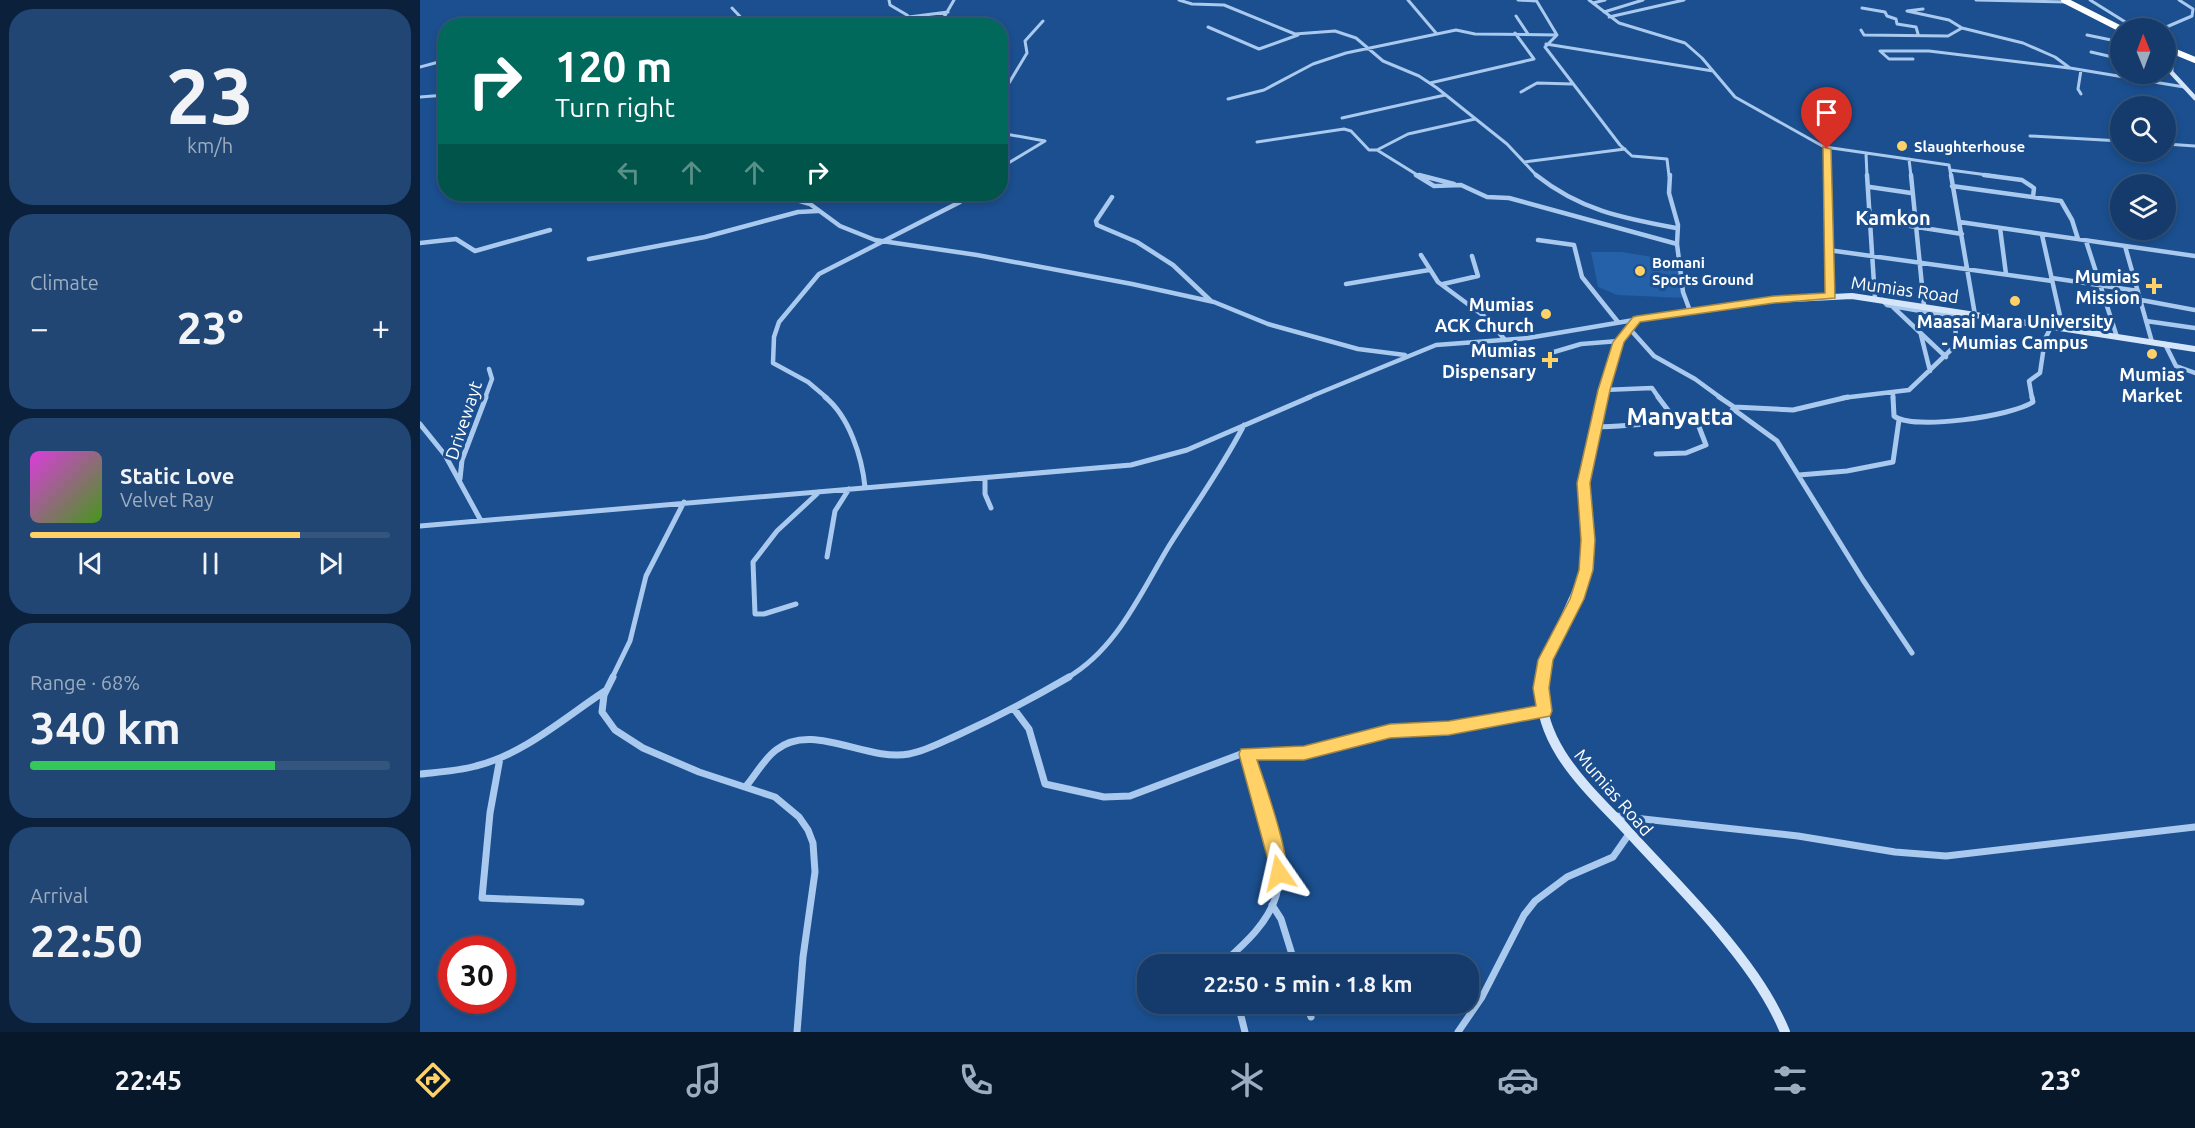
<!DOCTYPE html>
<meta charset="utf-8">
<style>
body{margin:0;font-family:Ubuntu,sans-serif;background:#214673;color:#f1f3f6;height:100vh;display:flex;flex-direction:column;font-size:22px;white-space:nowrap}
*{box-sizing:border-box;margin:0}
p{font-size:20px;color:#9dadc1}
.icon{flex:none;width:33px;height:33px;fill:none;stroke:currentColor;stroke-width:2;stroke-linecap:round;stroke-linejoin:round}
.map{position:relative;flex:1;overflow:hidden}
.panel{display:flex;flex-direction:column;gap:9px;padding:9px;background:#0b203b;width:420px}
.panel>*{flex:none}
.top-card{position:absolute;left:18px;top:18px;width:570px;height:183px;border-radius:24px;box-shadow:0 3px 9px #0003,0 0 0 2px #33557e;background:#00695c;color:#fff;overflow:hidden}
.needle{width:39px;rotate:359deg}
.fabs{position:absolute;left:1690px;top:18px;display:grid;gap:12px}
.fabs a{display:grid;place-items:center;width:66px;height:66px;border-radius:50%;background:#143b6b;box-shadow:0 3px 9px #0003,0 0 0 2px #33557e;font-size:30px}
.speed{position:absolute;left:18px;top:936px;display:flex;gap:12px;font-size:30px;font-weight:700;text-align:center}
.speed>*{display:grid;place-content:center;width:78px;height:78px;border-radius:50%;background:#143b6b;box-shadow:0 3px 9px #0003,0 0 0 2px #33557e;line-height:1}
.speed .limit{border:9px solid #d22;background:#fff;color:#111}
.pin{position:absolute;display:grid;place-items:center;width:51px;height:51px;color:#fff;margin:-62px -26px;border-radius:50% 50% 50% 0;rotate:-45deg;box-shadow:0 0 6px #0007}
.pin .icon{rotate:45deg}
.me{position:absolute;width:66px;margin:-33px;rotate:349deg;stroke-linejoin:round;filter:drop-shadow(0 0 4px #0008)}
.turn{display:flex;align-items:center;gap:21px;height:126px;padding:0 18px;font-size:27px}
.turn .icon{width:78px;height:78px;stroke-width:2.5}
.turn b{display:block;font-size:42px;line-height:51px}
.lanes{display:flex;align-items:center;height:57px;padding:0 18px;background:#0003;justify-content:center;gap:30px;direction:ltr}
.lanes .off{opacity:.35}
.big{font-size:45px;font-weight:700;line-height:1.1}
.panel .card{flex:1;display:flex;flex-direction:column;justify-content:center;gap:9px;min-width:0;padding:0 21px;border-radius:24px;background:#214673}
.panel .dial{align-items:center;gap:0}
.dial b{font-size:78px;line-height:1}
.song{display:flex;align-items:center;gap:18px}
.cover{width:72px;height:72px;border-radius:9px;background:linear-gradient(135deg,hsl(300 70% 55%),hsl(100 70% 35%))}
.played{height:6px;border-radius:3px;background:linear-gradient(90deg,#ffd166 75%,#33557e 75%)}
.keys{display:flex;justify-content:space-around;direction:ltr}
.heat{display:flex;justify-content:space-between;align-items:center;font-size:33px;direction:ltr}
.charge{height:9px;border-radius:4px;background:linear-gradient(90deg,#34c759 68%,#33557e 0)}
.trip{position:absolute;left:717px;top:954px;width:342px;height:60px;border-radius:24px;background:#143b6b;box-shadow:0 3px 9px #0003,0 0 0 2px #33557e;font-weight:700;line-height:60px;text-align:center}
.menu{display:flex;height:96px;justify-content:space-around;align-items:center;background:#08182b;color:#9dadc1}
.menu .icon{width:42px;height:42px}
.menu .on{color:#ffd166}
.menu b{font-size:27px;color:#f1f3f6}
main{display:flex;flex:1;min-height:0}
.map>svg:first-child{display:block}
.green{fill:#2461a8}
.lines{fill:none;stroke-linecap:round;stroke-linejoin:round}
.street-far3{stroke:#a9c9ee;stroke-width:3}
.street-far2{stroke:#a9c9ee;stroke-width:4.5}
.street-far1{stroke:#a9c9ee;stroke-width:5}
.street{stroke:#a9c9ee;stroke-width:7}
.secondary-far3{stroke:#d6e6fa;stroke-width:4.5}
.secondary-far2{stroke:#d6e6fa;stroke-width:6}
.secondary-far1{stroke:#d6e6fa;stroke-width:8}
.secondary{stroke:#d6e6fa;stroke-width:10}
.highway{stroke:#fff;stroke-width:6}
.route{fill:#ffd166;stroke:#a68842;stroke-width:1.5}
.poi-dot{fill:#ffd166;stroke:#1b4f8f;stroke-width:2}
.labels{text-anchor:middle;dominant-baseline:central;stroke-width:6;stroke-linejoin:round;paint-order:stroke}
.far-poi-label{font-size:15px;font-weight:bold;fill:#fff;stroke:#1b4f8f;text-anchor:start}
.poi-label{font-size:18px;font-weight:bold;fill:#fff;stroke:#1b4f8f;text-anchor:end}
.street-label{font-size:18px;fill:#fff;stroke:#1b4f8f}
.far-district-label{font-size:20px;font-weight:bold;fill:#fff;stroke:#1b4f8f}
.district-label{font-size:24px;font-weight:bold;fill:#fff;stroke:#1b4f8f}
</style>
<main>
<section class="panel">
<div class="card dial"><b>23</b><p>km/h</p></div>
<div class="card"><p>Climate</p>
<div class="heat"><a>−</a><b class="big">23°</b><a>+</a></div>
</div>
<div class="card">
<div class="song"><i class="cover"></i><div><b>Static Love</b><p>Velvet Ray</p></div></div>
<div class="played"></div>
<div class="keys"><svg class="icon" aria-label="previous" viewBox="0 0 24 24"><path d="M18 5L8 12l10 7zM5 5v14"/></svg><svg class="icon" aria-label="pause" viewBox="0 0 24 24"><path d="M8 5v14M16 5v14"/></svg><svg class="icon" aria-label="next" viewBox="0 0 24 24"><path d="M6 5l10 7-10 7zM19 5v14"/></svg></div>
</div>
<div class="card"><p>Range · 68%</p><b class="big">340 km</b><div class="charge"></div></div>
<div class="card"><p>Arrival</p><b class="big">22:50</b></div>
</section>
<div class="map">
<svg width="1775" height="1032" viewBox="0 0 1775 1032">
<rect width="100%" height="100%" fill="#1b4f8f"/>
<!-- green -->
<path class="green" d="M1171,252H1202L1263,262L1265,298L1197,295L1178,287Z"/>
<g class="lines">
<!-- street-far3 -->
<path class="street-far3" d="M469,0L470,5L487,15L495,26
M759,0L772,4L804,5L875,34L915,31L936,38L963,61L999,76L1017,88L1087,144L1117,176
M988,0L1016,33
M1098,0L1116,1
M1116,0L1137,35L1125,47L1200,145L1212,156L1247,159L1249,176
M1169,0L1199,23L1265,43L1282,58L1315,97L1406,148L1407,176
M1556,0L1647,2
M1670,0L1715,28
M1173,3L1185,0
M312,8L329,26
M1442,8L1465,12L1467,16L1476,19L1477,24L1496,27L1498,34
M1503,9L1487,11L1529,20L1542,28L1603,43L1635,57L1650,68L1764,87
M1184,12L1223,0
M1096,16L1108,34
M1189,17L1264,0
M426,25L528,12
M519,26L534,0
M788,27L839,49L878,35
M1744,28L1772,16L1773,9L1759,0
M1441,30L1444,35L1528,36L1542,28
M1667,35L1701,42
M1126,44L1293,71
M1671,52L1701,59
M1493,59H1469L1460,51H1509L1649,68
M0,67L26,60
M1661,70L1658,89L1661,94
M1010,83L1114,59L1095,33
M1101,92L1117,83L1152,84
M0,97L26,95
M580,98L607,53L605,41L623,21
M808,99L844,90L893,64L926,53L1036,30L1055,34L1137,35
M922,118L1025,95
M580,133L625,141L580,168
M1610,136L1701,141
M837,142L924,129L931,131L949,150H957
M1746,144L1775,146
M1405,147L1529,165L1531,176
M1446,154L1447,176
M1489,159L1491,176
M1104,162L1205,149
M1530,170L1575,176
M999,175L1004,176
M999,176L957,150L988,134L1055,119"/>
<!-- street-far2 -->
<path class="street-far2" d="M996,175L1014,186L1041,185L1067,197L1089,198L1257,244
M999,175L1034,184
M1116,175C1160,210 1202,218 1256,228
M1250,175L1249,193L1258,225L1257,244L1263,292L1270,311
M1407,175L1411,295
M1447,175L1455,299
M1491,175L1504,306
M1531,175L1555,315
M1564,175L1602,180L1614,188L1613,197
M1532,186L1641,201L1652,220L1658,239
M1450,187L1491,193
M357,194L390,204L420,226L455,240L557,255L712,284L794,302L848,324L938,349L985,355
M692,197L676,221L677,225L717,242L753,265L791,301
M1452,220L1542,234
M1540,222L1775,256
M1580,228L1586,274
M1622,235L1643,329
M1118,240L1154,245L1162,277L1198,322
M1666,241L1697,337
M0,243L36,239L55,251L130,230
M1705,246L1732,342
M1408,250L1632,281
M1001,255L1018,282L1068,319L1085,340
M169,259L285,237L378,212L398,211
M1632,278L1718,291
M926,284L1009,270
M1023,284L1058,276L1052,256
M1462,300L1467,305L1534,317
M1721,300L1775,310
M1473,307L1526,357
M1726,321L1775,328
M1208,327L1234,356L1275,379L1301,398
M1501,335L1510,371
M1745,344L1756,366L1775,373
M1134,352L1161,344L1199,341
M1184,390L1232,388L1239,398
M1473,392V398
M65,398L72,379L69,369
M407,398L388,382L353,363L354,337L359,322L399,274L540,202L548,194
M887,398L1016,345L1108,338L1214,320
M1422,398L1489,390L1536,345L1535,312
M1612,398L1609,381L1620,373L1625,339L1631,327"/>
<!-- street-far1 -->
<path class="street-far1" d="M405,397C429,416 442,457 445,487
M1238,397L1257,422
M1473,397L1474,416C1492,431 1593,416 1613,402L1612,397
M1314,407L1373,410L1428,397
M1313,409L1357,441L1443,580L1492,653
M0,424L25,455L60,519
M1175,427C1220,427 1264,418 1309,415L1314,407L1299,397
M1236,454L1266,453L1286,445L1276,419
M1379,475L1427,471L1473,462L1479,420
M565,478V494L571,508
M40,479L42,460L66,397
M0,526L711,465L767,450L890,397
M407,557L415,511L429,489
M376,604L344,614H335L333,562L357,531L399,492
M192,678L210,641L226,576L264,502
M647,678C697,649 720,594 749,546C775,505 802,468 824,425"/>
<!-- street -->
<path class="street" d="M193,677L184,695L182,712L195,730L223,748L279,772L355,797L379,817L388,830L393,843L395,872L383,957L377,1032
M594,709L609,729L625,784L684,797L710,796L821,754L883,753L970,731L1029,728L1123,711
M80,758L70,813L62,898L161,902
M0,774C19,772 38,771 56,766C104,754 144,718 185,691
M327,785C336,774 345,758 356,750C392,721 446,762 489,754C506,751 524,741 540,734C577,717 613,698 649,677
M1196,816L1378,836L1475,852L1526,856L1775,827
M852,905L861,919L875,964
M802,964C822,946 848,924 856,896C869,851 841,797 827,754
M812,964L814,954
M721,977H728
M818,1004L825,1032
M886,1004L891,1017
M749,1011L757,1004
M1038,1032L1062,997L1104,915L1115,901L1147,877L1193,857L1209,834"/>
<!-- secondary-far3 -->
<path class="secondary-far3" d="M1747,49L1752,56L1751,72L1775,98"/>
<!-- secondary-far2 -->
<path class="secondary-far2" d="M1181,398C1189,371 1197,338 1218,319L1354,300L1432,296L1775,349"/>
<!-- secondary-far1 -->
<path class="secondary-far1" d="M1122,678L1129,652L1165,572L1168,545L1163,485L1182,397"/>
<!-- secondary -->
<path class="secondary" d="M1122,677C1113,740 1166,787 1205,828C1234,860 1266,892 1295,926C1322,958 1349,993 1365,1032"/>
<!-- highway -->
<path class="highway" d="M1644,0L1701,29
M1746,48L1775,60"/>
</g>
<!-- route -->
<path class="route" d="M1403,147L1411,149L1415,298L1354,303L1220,322L1204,342L1190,390L1170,483L1175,540L1173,570L1164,599L1133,660L1129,688L1132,711L1130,716L1029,735L970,738L884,760H837C844,782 873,861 865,878L859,881L853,878L819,754L821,749L884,746L970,724L1029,721L1116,706L1113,688L1118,660L1150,599L1159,570L1161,540L1157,483L1178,390L1193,342L1213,317L1217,316L1354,296L1405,293Z"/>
<!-- markers -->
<g class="poi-dot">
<circle cx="1482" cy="146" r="6"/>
<circle cx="1220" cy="271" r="6"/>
<path d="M1731 277h6v6h6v6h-6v6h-6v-6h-6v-6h6z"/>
<circle cx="1595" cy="301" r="6"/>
<circle cx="1126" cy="314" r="6"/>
<circle cx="1732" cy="354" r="6"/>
<path d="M1127 351h6v6h6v6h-6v6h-6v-6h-6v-6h6z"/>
</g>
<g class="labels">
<!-- far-poi labels -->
<g class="far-poi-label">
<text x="1494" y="146">Slaughterhouse</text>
<text x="1232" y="262">Bomani<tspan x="1232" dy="17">Sports Ground</tspan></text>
</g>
<!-- poi labels -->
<g class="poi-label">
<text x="1720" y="276">Mumias<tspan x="1720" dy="21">Mission</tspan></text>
<text x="1114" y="304">Mumias<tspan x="1114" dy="21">ACK Church</tspan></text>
<text x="1595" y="321" text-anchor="middle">Maasai Mara University<tspan x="1595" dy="21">- Mumias Campus</tspan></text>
<text x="1116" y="350">Mumias<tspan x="1116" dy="21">Dispensary</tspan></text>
<text x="1732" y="374" text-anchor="middle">Mumias<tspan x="1732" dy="21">Market</tspan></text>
</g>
<!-- street labels -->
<g class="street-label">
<text transform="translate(1485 289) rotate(8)">Mumias Road</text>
<text transform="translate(43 420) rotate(-72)">Drivewayt</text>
<text transform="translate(1194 792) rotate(49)">Mumias Road</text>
</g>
<!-- far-district labels -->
<g class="far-district-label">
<text x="1473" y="217">Kamkon</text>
</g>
<!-- district labels -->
<g class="district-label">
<text x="1260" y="416">Manyatta</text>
</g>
</g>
</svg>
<div class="fabs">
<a><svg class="needle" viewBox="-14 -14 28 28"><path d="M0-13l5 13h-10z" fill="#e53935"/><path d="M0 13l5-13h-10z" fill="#9dadc1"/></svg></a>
<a><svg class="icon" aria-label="search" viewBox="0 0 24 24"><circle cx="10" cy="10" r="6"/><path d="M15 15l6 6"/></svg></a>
<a><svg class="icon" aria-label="layers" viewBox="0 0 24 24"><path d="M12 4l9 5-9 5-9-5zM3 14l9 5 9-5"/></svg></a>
</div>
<div class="speed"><div class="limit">30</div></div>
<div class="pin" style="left:1407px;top:149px;background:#d93025"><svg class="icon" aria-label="arrive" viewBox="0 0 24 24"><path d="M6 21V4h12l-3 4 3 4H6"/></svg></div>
<svg class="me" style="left:859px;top:873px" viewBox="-20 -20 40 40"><path d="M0-17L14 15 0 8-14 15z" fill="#ffd166" stroke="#fff" stroke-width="4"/></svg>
<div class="trip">22:50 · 5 min · 1.8 km</div>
<div class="top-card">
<div class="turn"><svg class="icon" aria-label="right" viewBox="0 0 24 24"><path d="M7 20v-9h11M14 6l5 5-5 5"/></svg><div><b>120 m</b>Turn right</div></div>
<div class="lanes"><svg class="icon off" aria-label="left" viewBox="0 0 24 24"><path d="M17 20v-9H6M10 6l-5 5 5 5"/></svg><svg class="icon off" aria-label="ahead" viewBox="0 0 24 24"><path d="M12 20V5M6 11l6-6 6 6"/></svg><svg class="icon off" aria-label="ahead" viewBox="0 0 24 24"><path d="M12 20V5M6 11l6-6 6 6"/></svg><svg class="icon" aria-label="right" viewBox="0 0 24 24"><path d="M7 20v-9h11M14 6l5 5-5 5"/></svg></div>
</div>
</div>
</main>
<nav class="menu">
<b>22:45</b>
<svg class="icon on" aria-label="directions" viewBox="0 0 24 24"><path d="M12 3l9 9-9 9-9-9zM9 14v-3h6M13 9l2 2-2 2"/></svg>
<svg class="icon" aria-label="music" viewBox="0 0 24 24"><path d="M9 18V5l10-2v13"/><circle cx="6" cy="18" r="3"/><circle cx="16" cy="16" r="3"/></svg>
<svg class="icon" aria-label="phone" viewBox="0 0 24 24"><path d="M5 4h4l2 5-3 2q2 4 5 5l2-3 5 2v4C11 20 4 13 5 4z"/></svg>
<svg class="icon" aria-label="climate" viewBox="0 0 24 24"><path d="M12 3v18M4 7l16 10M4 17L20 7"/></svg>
<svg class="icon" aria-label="car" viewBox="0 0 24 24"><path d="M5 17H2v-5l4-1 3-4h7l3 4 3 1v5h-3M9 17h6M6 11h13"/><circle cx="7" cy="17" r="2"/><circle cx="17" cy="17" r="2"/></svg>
<svg class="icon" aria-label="filters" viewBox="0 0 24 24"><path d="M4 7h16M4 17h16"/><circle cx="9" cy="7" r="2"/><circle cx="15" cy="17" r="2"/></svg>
<b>23°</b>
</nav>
